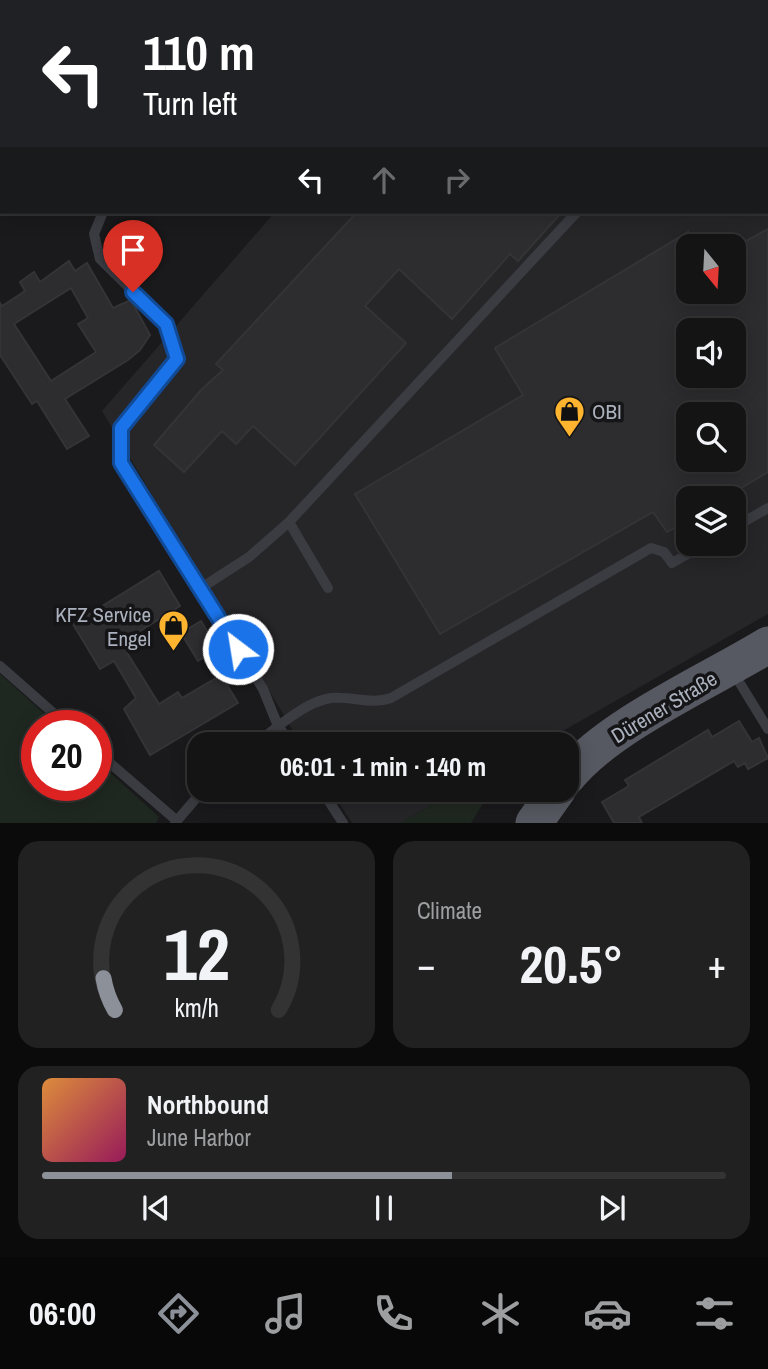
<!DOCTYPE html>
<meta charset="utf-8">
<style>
body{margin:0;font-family:"Archivo Narrow",sans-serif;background:#212122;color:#f1f3f6;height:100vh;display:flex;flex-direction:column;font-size:26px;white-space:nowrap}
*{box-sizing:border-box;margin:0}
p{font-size:23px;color:#9d9ea0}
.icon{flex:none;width:38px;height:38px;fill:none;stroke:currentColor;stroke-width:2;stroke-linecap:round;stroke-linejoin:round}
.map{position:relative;height:823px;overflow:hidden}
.panel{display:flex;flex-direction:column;gap:18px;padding:18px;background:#0b0b0c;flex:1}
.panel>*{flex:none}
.top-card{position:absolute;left:0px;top:0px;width:768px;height:214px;box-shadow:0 4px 18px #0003,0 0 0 2px #333334;background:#202124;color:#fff;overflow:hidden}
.needle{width:46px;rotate:162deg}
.tools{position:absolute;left:676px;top:234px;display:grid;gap:14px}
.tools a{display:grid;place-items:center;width:70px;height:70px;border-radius:14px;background:#141415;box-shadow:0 4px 18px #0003,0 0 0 2px #333334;font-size:35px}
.speed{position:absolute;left:21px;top:710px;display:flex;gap:14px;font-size:35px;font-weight:700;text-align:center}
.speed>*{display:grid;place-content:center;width:91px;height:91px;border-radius:50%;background:#141415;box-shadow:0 4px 18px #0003,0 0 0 2px #333334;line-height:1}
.speed .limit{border:10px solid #d22;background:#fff;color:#111}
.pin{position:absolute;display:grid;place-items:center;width:60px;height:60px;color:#fff;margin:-72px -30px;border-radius:50% 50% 50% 0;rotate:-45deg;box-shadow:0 0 7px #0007}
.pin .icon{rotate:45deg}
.me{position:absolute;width:77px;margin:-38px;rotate:329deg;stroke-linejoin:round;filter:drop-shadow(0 0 5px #0008)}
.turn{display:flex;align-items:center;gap:24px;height:147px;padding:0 28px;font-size:32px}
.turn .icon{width:91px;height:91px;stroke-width:2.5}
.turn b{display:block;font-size:49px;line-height:60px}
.lanes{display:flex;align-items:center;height:66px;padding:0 28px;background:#0003;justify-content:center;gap:35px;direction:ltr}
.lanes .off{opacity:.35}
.big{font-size:52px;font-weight:800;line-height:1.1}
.panel .card{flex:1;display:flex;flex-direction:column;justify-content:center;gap:10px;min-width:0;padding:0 24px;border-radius:21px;background:#212122}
.panel .dial{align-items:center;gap:0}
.dial svg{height:182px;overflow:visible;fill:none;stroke:#333334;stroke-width:7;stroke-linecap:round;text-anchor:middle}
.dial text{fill:#f1f3f6;stroke:none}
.song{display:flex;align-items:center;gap:21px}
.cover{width:84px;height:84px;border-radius:10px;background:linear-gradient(135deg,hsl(30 70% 55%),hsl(330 70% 35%))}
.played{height:7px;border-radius:4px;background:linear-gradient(90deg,#8c9099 60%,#333334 60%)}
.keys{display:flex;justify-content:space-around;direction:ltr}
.heat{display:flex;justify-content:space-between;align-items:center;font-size:38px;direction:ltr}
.panel .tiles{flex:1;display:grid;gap:18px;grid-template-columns:1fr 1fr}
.card:last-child{grid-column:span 2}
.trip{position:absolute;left:187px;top:732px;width:392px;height:70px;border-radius:21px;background:#141415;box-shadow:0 4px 18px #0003,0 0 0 2px #333334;font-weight:800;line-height:70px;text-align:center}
.tabs{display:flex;height:112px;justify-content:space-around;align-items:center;background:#080808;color:#9d9ea0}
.tabs .icon{width:49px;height:49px}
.tabs .on{color:#8c9099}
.tabs b{font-size:32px;color:#f1f3f6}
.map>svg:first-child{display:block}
.built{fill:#262629;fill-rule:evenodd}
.green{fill:#1f2820}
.building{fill:#2d2d30;stroke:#343438;stroke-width:2;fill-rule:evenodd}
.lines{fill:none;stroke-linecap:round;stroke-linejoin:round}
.service{stroke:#3a3c42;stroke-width:10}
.primary{stroke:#565961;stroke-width:37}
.route-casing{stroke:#114b97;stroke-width:18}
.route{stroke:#1a73e8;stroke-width:12}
.labels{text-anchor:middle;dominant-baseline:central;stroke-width:7;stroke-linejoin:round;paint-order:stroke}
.poi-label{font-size:21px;fill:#abb1bd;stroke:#151517;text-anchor:start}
.street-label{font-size:21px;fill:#abb1bd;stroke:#151517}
</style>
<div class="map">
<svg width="768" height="823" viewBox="0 0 768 823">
<rect width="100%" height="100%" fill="#1a1a1c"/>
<!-- built -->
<path class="built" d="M467,0H768V44L766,2Z
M768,154V614L540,744H301L102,411L275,212H766ZM688,247H733V292H688ZM688,331H733V376H688ZM688,415H733V460H688ZM688,499H733V544H688Z
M330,789H459L400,823H352Z"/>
<!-- green -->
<path class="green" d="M4,0H286L284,2Z
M0,674L58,726H37V786H96V760L159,817L156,823H0Z
M459,789H492L471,823H400Z"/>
<!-- building -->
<path class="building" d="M357,212H562L518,261L510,254L452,319L399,269L365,306L406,343L295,465L253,426L236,444L222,431L184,472L154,445L201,390L223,370L216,364Z
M768,229V472L723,499H688V520L667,532L653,512L440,634L355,494L523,395L495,348L688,232V292H730L733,297V248ZM688,331H733V376H688ZM688,415H733V460H688Z
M69,261L75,271L87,263L113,308L131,300L150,335L140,350L128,360L65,399L89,436L67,449L37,401L32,404L0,355V303L2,306L25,291L20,282L34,272L40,282ZM71,288L88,318L78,324L96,352L51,381L14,324Z
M159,571L180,606L121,643L159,704L178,692L182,698L221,675L238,703L150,755L124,709L136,698L114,661L100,669L73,624Z
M201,621L218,649L198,661L181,633Z
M739,721L752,742L759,738L768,758L748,769L745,763L738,767L734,761L639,817L642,823H614L602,802L629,786L625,780L708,730L712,737Z"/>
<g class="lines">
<!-- service -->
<path class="service" d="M766,206L768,208
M103,212L94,234L100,259L166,324L177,359L121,428V463L263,689L278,726C295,714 311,701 331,698C352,696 371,705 391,698L651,548L664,552L672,563L705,544
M289,522L328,588
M733,528L768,508
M201,588L249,557L289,522L577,212
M0,666L68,726
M733,672L768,729
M256,744L278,726L291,744
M96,751L176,820
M321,789L343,823
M175,823L204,789"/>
<!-- primary -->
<path class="primary" d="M567,777C609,725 709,681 768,645
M534,823L558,789"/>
</g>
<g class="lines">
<defs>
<path id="route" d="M133,292L166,324L177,359L121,428V463L238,649"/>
</defs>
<!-- route casing -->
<use href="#route" class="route-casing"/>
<!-- route -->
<use href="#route" class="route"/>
</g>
<!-- icons -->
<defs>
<symbol id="shop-pin" viewBox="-11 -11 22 30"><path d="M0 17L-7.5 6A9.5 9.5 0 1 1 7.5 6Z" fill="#ffb42f" stroke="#151517"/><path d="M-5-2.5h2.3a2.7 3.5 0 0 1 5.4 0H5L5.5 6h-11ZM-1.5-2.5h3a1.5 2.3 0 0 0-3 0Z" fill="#111"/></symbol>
</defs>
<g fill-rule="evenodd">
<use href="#shop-pin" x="552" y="394" width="35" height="47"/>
<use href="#shop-pin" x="156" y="608" width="35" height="47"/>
</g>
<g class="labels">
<!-- poi labels -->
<g class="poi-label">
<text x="592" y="411">OBI</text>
<text x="151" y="614" text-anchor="end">KFZ Service<tspan x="151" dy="24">Engel</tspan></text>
</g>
<!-- street labels -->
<g class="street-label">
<text transform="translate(664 707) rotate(-31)">Dürener Straße</text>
</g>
</g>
</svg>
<div class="tools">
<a><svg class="needle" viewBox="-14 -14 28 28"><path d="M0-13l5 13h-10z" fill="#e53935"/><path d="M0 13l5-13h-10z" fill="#9d9ea0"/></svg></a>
<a><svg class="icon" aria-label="sound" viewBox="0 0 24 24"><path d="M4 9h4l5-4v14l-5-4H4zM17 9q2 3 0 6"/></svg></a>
<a><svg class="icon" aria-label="search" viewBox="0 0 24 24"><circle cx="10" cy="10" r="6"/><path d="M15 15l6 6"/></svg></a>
<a><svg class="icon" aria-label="layers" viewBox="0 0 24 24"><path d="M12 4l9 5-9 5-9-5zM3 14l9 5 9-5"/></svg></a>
</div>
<div class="speed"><div class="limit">20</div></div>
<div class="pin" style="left:133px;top:292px;background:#d93025"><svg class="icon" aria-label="arrive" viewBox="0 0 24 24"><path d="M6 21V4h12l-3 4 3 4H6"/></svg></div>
<svg class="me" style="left:238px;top:649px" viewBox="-20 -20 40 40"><circle r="17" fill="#1a73e8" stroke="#fff" stroke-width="3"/><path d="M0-11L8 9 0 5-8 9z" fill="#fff"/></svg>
<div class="trip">06:01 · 1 min · 140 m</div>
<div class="top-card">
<div class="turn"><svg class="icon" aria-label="left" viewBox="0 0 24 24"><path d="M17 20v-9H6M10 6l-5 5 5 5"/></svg><div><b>110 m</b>Turn left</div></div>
<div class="lanes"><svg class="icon" aria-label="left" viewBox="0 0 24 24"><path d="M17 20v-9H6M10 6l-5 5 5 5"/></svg><svg class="icon off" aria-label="ahead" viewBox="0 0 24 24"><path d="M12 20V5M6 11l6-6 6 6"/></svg><svg class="icon off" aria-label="right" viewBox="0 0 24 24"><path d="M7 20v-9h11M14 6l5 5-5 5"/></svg></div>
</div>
</div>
<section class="panel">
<div class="tiles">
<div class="card dial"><svg viewBox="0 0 100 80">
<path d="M14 69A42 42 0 1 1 86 69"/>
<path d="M14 69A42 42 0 0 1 9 55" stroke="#8c9099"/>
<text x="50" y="56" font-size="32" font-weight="700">12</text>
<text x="50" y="72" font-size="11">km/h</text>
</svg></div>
<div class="card"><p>Climate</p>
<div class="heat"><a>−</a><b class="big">20.5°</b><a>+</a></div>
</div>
<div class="card">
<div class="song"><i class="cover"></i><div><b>Northbound</b><p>June Harbor</p></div></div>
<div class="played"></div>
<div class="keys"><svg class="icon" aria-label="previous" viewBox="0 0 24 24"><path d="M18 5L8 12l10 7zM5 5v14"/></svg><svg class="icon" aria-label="pause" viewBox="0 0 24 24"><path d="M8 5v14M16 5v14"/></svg><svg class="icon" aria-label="next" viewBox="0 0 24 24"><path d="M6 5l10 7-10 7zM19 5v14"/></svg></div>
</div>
</div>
</section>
<nav class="tabs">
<b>06:00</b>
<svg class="icon on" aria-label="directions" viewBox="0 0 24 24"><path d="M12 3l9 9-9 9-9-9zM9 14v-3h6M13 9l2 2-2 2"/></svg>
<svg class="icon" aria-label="music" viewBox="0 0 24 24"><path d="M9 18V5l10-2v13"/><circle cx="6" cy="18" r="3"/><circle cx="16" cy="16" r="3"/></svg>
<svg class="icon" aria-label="phone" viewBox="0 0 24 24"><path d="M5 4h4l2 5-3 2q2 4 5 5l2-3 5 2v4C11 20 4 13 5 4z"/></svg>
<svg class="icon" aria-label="climate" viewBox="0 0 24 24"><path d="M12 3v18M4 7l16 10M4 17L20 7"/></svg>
<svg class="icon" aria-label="car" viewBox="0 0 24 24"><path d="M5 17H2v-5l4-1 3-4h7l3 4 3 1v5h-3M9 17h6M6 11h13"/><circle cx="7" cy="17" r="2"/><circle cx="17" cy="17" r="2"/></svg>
<svg class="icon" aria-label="filters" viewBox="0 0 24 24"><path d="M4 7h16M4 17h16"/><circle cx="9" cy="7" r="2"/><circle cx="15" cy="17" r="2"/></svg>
</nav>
